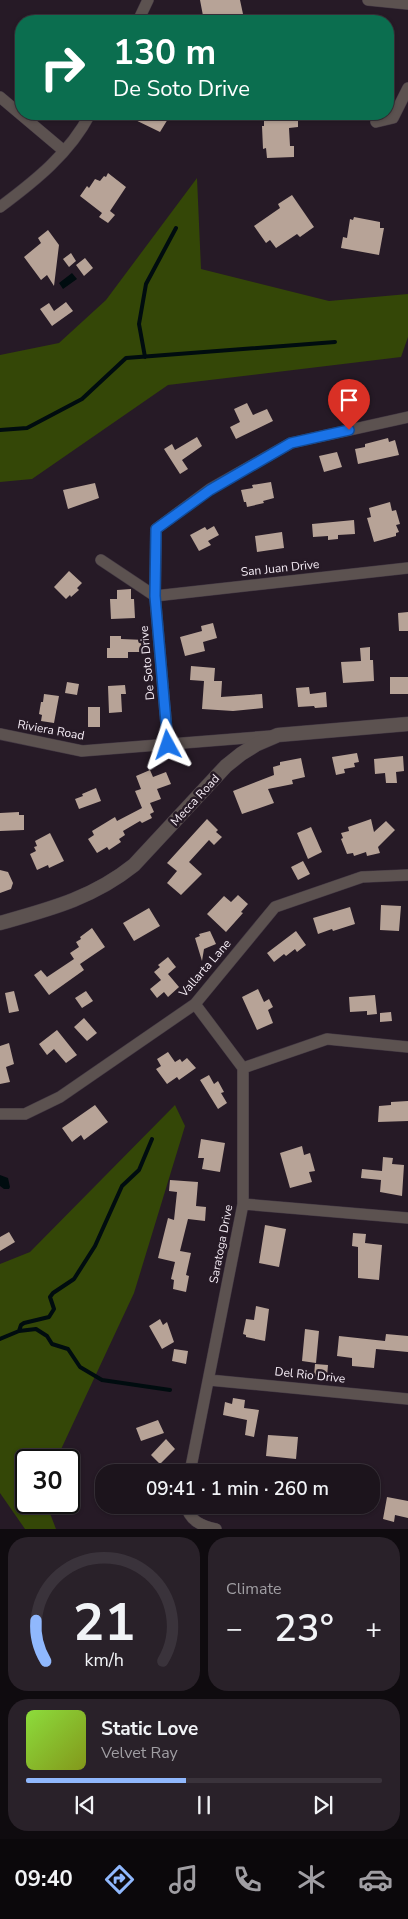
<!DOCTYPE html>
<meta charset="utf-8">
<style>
body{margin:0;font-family:"Nunito Sans",sans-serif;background:#292129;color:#f1f3f6;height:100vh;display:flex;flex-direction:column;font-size:19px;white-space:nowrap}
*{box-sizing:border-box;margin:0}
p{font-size:16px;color:#a09ea3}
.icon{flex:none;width:28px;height:28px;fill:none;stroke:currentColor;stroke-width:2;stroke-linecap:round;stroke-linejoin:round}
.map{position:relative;height:1529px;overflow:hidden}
.sheet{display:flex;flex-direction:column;gap:8px;padding:8px;background:#0f0b0f;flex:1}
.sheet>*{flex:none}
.hud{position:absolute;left:15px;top:15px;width:379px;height:105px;border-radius:20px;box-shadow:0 1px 4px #0004,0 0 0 1px #3a333b;background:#0b6e4f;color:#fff;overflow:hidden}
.speed{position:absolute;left:15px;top:1449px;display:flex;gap:10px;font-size:25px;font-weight:700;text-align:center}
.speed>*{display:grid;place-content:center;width:65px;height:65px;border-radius:50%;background:#1c141c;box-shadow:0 1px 4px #0004,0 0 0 1px #3a333b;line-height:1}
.speed .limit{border:2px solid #111;border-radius:8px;background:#fff;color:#111}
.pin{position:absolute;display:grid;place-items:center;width:42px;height:42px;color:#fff;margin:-51px -21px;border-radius:50% 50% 50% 0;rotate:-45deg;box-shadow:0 0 5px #0007}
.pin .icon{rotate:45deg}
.me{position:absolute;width:55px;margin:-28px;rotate:355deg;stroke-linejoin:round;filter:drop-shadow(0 0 4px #0008)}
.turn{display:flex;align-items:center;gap:18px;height:105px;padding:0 15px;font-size:22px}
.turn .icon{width:65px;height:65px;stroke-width:2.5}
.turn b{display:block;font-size:35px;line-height:42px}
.big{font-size:38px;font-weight:600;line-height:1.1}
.sheet .widget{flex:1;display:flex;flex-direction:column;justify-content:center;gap:8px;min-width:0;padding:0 18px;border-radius:20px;background:#292129}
.sheet .dial{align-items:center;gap:0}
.dial svg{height:130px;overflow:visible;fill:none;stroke:#3a333b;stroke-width:7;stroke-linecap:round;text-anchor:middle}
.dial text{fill:#f1f3f6;stroke:none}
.song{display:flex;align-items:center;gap:15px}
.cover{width:60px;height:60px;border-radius:8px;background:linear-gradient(135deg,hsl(90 70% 55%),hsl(70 70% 35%))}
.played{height:5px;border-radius:2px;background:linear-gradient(90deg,#90b8fd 45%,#3a333b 45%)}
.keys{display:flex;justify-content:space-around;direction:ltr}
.heat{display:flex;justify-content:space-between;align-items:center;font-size:28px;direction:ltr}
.sheet .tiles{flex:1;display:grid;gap:8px;grid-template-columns:1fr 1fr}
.widget:last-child{grid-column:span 2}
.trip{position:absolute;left:95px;top:1464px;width:285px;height:50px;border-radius:20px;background:#1c141c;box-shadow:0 1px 4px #0004,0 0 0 1px #3a333b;font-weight:600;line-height:50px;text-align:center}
.menu{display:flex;height:80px;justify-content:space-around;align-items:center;background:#0b080b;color:#a09ea3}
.menu .icon{width:35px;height:35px}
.menu .selected{color:#90b8fd}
.menu b{font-size:22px;color:#f1f3f6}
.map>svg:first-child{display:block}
.green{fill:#344707}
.water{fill:#000c0f}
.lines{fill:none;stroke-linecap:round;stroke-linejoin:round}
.stream{stroke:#000c0f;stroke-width:4}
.building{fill:#b7a397}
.minor-casing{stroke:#433843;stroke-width:12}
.tertiary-casing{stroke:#433843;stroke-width:15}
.minor{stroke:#5c5250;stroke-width:11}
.tertiary{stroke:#5c5250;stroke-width:14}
.route-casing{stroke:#114b97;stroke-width:12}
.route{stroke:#1a73e8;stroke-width:9}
.labels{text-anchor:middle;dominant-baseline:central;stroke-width:5;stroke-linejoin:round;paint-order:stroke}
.street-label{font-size:12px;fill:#f6edf6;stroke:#261a26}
</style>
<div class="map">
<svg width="408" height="1529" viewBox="0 0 408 1529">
<rect width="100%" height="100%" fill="#261a26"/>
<!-- green -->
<path class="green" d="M197,178L201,269L329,301L408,294V337L401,357L168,385L32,479L0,482V355L59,343L106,300Z
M175,1105L185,1126L134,1293L56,1460H26V1502L46,1503L56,1529H25L0,1493V1264L30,1252Z"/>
<!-- water -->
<path class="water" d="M72,273L77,279L63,289L59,283Z
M0,1175L8,1178L10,1187L9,1189H4L0,1186Z"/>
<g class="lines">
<!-- stream -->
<path class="stream" d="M145,357L139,324L146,284L176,228
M0,430L27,428L82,399L126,358L335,342
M19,1331L36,1329L47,1336L52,1344L68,1349L80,1367L102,1380L170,1390
M0,1339L19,1331L21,1325L24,1323L49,1317L54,1309L50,1297L53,1293L74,1279L95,1246L122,1186L139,1170L152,1139"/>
</g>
<!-- building -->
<path class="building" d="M200,0H240L243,14H241V17L227,20V19L204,21Z
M123,114H171L160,132Z
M298,115V127L289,128L290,146H294V157L267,158L266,148L263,149L262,126H264V116Z
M108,173L126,187L110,211L115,215L108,223L99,217L102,213L80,196L87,186L89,188L95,179L100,181L104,176L106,177Z
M292,195L314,227L300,237L297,234L276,248L270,240L266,243L254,226L280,208L278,204Z
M354,217L380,222V228H384L379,255L341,248L343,237L347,238L350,219L353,220Z
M48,230L59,245L54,286L47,275L41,280L24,257L41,243L38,238Z
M71,253L76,261L69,267L63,259Z
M85,258L93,268L84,276L76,265Z
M66,302L73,311L52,326L40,309L49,303L54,311Z
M247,403L253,415L267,409L273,421L236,439L230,427L240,422L234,409Z
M197,437L202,446L182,460L188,469L180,474L164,449L172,444L175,450Z
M388,438L389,442L395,440L399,455L358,464L355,449L365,447V444Z
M337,452L342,467L324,472L319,456Z
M271,482L274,498L263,501L264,503L247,507L246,502H244L241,490L253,488L252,485Z
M95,483L99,498L68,509L63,490Z
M390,502L392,511L396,510L400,524L396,525L399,532L396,533V536L374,542L367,518L371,517L369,508Z
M354,520L355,534L338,535V539L328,540V536L313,537L312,524Z
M214,526L219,535L208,541L211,545L199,551L190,535L205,527L207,530Z
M282,532L284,548L257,552L255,536Z
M69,571L82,583L77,588L79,590L71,597L70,595L66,599L54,587Z
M131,589V599H134L135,618L111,619L110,599H117V590Z
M408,612V631H399L398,613Z
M213,623L217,638L203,642L205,651L185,656L180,637L202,631L201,626Z
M110,636H121V639L145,640L144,652H128V658H107V648H110Z
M370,647V660H373L374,681L343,683L341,662L361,661L360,648Z
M191,666L215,668L214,681H222L221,697L262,694L263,708L233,711L202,709L204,681L190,680Z
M390,677H408V694H390Z
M67,682L79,684L77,695L65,693Z
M125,685L126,694H121L122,712L109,713L108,686Z
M309,687L310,694L326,692L327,707L315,708L314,706L298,707L296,688Z
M44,694L59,696L54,723L41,721L42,715L39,714L41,702H43Z
M88,707H100V727H88Z
M357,753L359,762L354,763L355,767L344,769L345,773L336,775L332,757Z
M403,756L404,771L396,772L397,783H386L385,773L375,774L374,759Z
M301,758L305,777L292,780L293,784L268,789L274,803L242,814L233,791L274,775L273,767L280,765V762Z
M150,770L153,777L166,772L171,784L157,789L161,799L150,803L154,812L150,814L152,818L142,823L140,821L123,831L125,835L119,839L121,842L109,850L107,847L97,853L88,839L94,835L92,831L115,817L117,821L142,808L135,791L141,789L136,776Z
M96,788L101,801L79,809L75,799L83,796L82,794Z
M19,812V815H24V830L0,831V813Z
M207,819L218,830L216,832L222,837L214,845L209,840L189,862L202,874L181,895L167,883L177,871L167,863Z
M371,819L374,832L386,821L395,830L378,847L380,853L367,856L366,852L354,856L353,853L347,854L341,839L343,838L341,833L349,831L348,827Z
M311,827L322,852L308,859L297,833Z
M50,833L64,861L49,868L48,865L37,870L30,854L36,851L34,847L37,846L35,841Z
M303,861L310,874L298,880L291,867Z
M0,870L8,872L13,883L11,889L0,893Z
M238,895L248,904L241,912L243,913L226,932L207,914L224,896L231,902Z
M381,905L401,906L399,931L380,930Z
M350,907L355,924L333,931L332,929L318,934L313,918Z
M149,908L160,926L134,941L123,923Z
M92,928L105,947L80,964L84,970L49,995L34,975L41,970L47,977L74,959L70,953L79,947L76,942L81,939L80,937Z
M210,931L216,944L204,949L202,961L195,938L200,936L199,934Z
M296,931L306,945L297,952L295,949L286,956L284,954L274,962L267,953Z
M168,957L176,967L168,974L179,987L168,997L164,992L157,998L150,989L161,980L154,972L160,967L158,965Z
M258,989L264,1002L269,999L273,1007L268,1010L273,1023L257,1030L242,997Z
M14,991L19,1011L9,1013L5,993Z
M86,991L93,1001L82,1008L75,998Z
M375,995L377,1014L367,1015V1011L350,1012L349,997Z
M391,1012L392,1021L380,1022V1013Z
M84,1018L97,1033L87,1041L74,1027Z
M57,1030L77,1055L66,1063L54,1049L47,1055L39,1044Z
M9,1043L14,1064L6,1067L10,1082L0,1084V1046Z
M168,1052L175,1062L180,1059L182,1062L187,1058L196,1068L179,1080L177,1077L167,1084L156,1069L161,1066L157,1059Z
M209,1075L214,1084L218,1081L224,1092L221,1093L227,1103L218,1109L200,1080Z
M408,1101V1121L378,1122L379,1106L391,1105V1102Z
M95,1105L108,1122L84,1140L81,1135L72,1142L62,1128Z
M201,1139L225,1143L220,1172L202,1169L204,1158H198Z
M302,1146L304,1155L310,1153L315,1171L309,1172L312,1182L290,1188L280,1153Z
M383,1157L393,1158L392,1164L404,1165L402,1196L380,1192L381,1180L361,1178L362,1169L382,1171Z
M170,1180L198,1182L196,1206L206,1207L205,1221L188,1219L180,1251L191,1253L186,1275L189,1276L186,1292L173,1289L174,1280L171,1279L175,1262L158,1258L168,1218L174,1220L177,1192L169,1191Z
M265,1225L286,1229L279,1267L259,1263Z
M9,1232L15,1242L0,1251V1237Z
M353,1233L366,1234L365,1243L382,1245L379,1280L358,1278V1247L352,1246Z
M256,1306L269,1309L265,1341L246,1337V1335L243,1334L246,1319L254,1320Z
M160,1319L163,1325L167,1322L174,1342L162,1349L149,1326Z
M305,1329L319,1331L316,1363L302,1361Z
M386,1334L408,1336V1352L376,1349L374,1368L352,1366V1358L337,1356L339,1336L385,1341Z
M174,1349L188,1351L186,1364L172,1361Z
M315,1364L328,1365L327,1377L314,1376Z
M233,1398L245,1400L244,1408L259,1410L254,1437L245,1435L247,1420L223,1415L225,1402L232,1404Z
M158,1420L164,1433L141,1441L136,1428Z
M268,1435L298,1437L296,1459L266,1456Z
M166,1439L175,1449L160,1464L151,1455Z
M387,1497L408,1501V1518L395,1515L394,1522L383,1519Z"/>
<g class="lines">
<defs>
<path id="minor" d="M368,0L408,4
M138,21L148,0
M0,97L64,151
M376,122L393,118L408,88
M0,207C35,181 70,153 90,114
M101,560L155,596L408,568
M0,734L82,751L271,736
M168,745L155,596L156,529L210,489L291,443L408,417
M243,1068L327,1039L408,1047
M0,1114H25L60,1097L195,1004L275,907L362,877L408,875
M243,1204L408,1218
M209,1380L408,1399
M190,1472L243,1204V1068L195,1004
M186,1505C189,1521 202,1526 216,1529"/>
<path id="tertiary" d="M0,923C50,909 93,898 134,865L226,766L241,754L257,744L278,735L408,724"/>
</defs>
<!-- minor casing -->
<use href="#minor" class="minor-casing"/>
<!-- tertiary casing -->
<use href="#tertiary" class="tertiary-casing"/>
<!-- minor -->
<use href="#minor" class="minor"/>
<!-- tertiary -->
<use href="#tertiary" class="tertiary"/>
</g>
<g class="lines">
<defs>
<path id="route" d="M168,745L155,596L156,529L210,490L291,443L349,430"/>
</defs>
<!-- route casing -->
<use href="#route" class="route-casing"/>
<!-- route -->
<use href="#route" class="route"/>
</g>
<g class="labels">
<!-- street labels -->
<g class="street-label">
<text transform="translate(280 568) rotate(-6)">San Juan Drive</text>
<text transform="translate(147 663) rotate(-95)">De Soto Drive</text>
<text transform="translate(51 730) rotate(10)">Riviera Road</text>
<text transform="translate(195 800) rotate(-47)">Mecca Road</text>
<text transform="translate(205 968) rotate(-49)">Vallarta Lane</text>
<text transform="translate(221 1244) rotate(-79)">Saratoga Drive</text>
<text transform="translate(310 1375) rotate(6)">Del Rio Drive</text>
</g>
</g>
</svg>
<div class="speed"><div class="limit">30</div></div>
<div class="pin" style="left:349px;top:430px;background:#d93025"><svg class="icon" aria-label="arrive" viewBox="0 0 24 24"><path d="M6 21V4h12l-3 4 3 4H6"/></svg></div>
<svg class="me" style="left:168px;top:745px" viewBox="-20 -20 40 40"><path d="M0-17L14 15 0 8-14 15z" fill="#1a73e8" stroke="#fff" stroke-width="4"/></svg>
<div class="trip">09:41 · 1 min · 260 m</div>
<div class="hud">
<div class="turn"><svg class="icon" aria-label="right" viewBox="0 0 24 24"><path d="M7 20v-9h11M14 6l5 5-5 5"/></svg><div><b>130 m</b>De Soto Drive</div></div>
</div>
</div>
<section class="sheet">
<div class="tiles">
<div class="widget dial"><svg viewBox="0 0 100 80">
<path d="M14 69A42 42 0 1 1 86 69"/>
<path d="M14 69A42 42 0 0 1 8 44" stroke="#90b8fd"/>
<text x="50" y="56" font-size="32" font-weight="700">21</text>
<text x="50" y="72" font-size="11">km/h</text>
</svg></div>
<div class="widget"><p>Climate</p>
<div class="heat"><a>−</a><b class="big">23°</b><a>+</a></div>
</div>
<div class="widget">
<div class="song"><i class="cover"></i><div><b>Static Love</b><p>Velvet Ray</p></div></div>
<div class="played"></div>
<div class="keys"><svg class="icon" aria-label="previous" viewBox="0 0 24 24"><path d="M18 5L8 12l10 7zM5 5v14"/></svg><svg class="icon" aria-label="pause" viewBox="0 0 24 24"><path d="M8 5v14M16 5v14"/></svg><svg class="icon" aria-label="next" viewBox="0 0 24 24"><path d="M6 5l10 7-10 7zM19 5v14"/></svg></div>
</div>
</div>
</section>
<nav class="menu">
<b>09:40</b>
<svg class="icon selected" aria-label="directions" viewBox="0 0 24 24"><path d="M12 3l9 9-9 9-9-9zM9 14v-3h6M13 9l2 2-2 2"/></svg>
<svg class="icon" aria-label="music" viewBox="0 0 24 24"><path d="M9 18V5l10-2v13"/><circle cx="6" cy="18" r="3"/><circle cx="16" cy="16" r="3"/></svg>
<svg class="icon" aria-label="phone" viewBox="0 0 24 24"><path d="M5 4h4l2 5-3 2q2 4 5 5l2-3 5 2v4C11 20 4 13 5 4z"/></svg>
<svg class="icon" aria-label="climate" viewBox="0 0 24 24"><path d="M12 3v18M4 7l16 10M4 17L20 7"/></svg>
<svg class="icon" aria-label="car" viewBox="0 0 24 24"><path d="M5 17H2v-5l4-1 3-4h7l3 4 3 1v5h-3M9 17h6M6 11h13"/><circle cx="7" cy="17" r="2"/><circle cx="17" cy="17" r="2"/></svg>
</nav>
